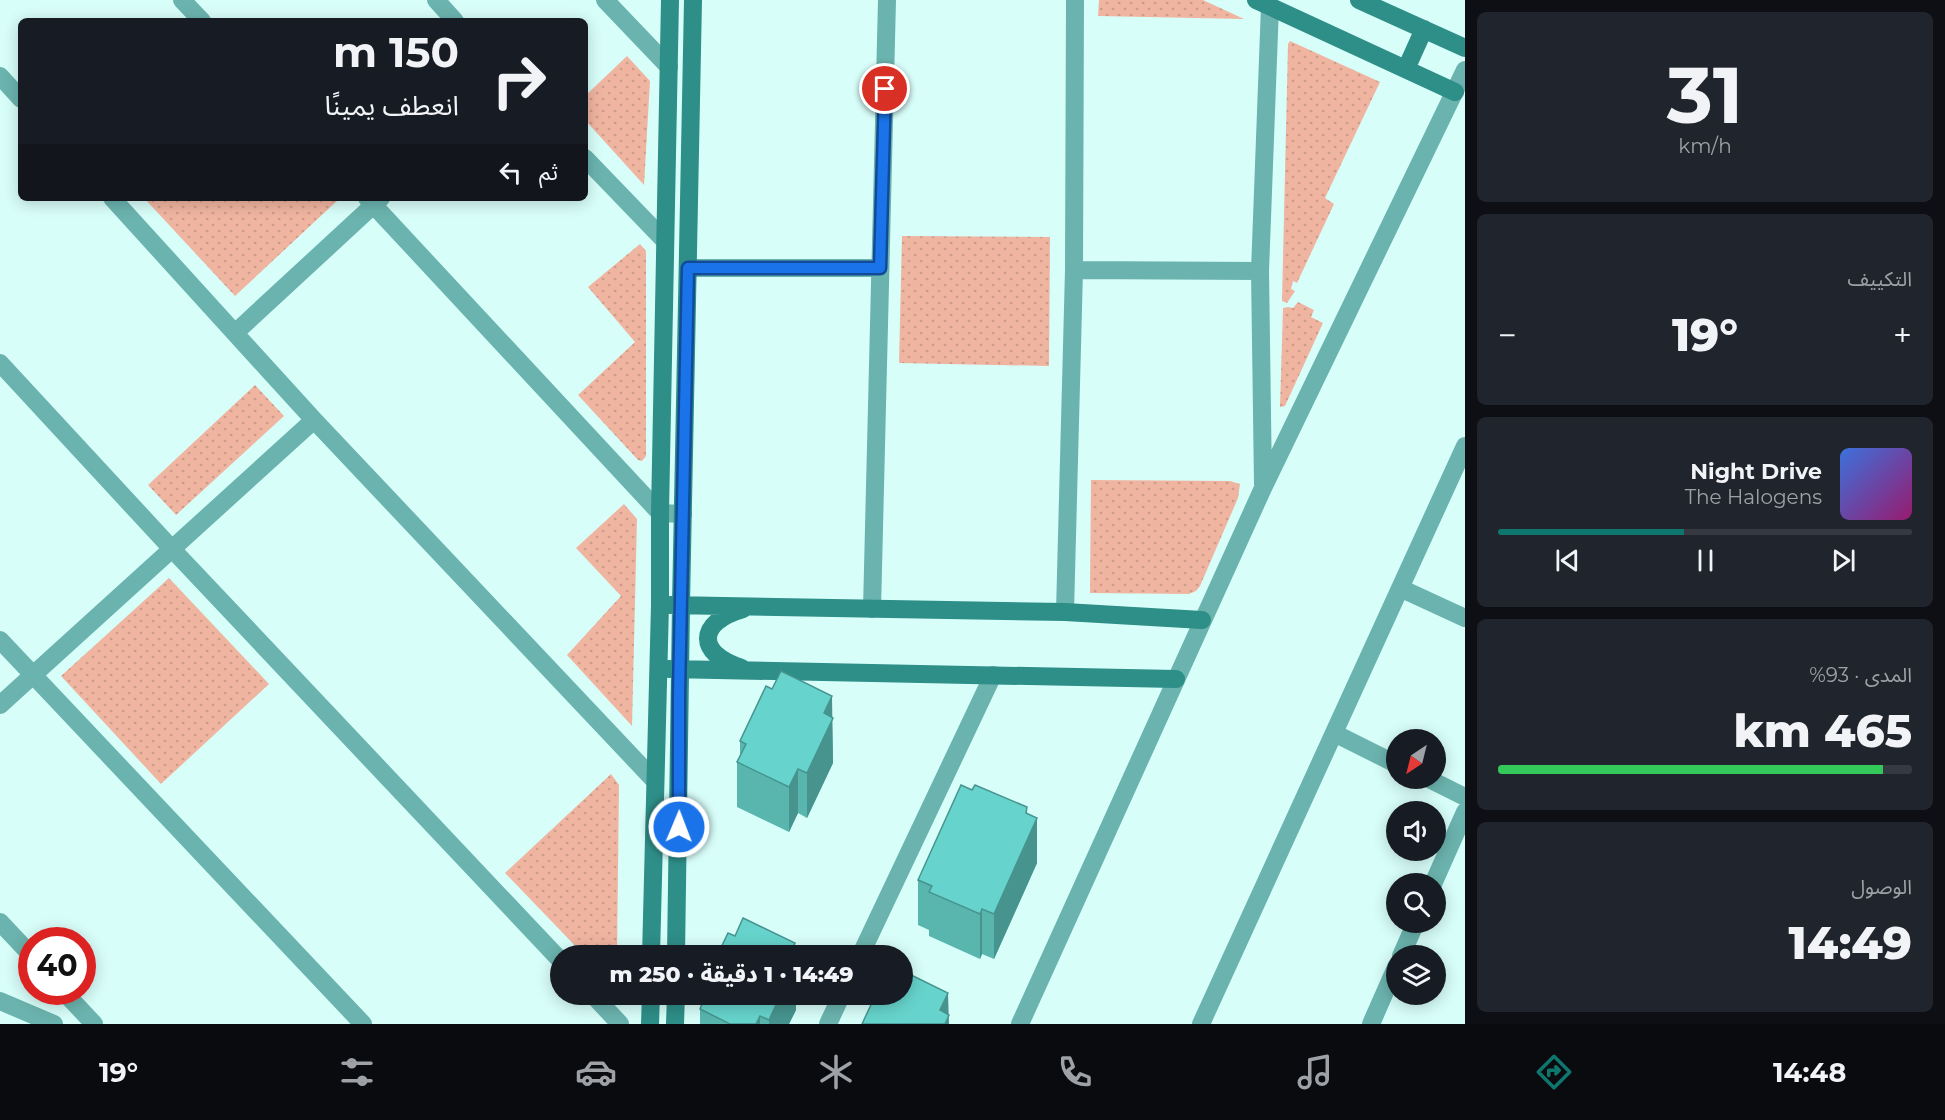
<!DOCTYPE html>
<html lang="ar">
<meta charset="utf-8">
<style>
body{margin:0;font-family:Montserrat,"Noto Sans Arabic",sans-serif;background:#20242c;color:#f1f3f6;direction:rtl;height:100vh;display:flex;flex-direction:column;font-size:22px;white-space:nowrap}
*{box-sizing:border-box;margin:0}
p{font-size:20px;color:#9ea1a6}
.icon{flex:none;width:33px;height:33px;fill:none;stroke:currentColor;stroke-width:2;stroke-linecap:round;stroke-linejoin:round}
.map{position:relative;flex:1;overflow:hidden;direction:ltr}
.sheet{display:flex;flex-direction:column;gap:12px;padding:12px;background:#0d0f14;width:480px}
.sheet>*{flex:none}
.hud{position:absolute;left:18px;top:18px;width:570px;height:183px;border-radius:9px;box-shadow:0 3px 15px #0003;direction:rtl;background:#171b24;color:#f1f3f6;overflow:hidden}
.needle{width:39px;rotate:215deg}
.buttons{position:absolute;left:1386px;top:729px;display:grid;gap:12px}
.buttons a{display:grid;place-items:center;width:60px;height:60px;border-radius:50%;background:#171b24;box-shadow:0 3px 15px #0003;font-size:30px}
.speed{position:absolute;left:18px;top:927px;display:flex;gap:12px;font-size:30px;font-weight:700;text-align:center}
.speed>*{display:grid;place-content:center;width:78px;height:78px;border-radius:50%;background:#171b24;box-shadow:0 3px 15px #0003;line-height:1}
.speed .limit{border:9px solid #d22;background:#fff;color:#111}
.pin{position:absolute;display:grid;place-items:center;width:51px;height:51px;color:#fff;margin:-26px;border:3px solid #fff;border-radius:50%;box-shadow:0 2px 6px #0007}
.me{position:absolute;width:66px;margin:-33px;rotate:1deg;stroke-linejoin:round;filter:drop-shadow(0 0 4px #0008)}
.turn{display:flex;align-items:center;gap:21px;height:126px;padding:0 30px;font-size:27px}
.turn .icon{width:78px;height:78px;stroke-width:2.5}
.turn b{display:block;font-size:42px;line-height:51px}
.then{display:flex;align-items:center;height:57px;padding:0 30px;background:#0003;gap:12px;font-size:22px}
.big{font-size:45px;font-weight:800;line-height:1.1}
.sheet .card{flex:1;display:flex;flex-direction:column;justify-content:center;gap:9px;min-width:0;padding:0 21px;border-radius:9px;background:#20242c}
.sheet .dial{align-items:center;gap:0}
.dial b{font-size:78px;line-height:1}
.song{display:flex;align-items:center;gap:18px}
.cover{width:72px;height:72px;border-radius:9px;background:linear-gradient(135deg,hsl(220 70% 55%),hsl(320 70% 35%))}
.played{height:6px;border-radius:3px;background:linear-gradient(90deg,#0f766e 45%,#363941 45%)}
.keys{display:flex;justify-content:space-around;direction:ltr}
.heat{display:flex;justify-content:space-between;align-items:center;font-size:33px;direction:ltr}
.charge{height:9px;border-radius:4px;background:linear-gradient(90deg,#34c759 93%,#363941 0)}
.trip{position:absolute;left:550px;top:945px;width:363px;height:60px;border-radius:30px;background:#171b24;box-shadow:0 3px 15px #0003;font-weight:800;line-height:60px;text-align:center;direction:rtl}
.tabs{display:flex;height:96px;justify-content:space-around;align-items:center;background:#090b0e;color:#9ea1a6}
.tabs .icon{width:42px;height:42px}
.tabs .selected{color:#0f766e}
.tabs b{font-size:27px;color:#f1f3f6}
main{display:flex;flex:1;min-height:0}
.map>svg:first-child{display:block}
.green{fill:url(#green-dots)}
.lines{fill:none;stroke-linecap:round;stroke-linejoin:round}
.street{stroke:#6bb3ae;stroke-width:18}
.secondary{stroke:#2e8e88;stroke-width:18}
.wall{fill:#58b6af}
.shaded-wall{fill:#47948f}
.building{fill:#66d4cc;stroke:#47948f;stroke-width:1.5}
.route-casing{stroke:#114b97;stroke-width:15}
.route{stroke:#1a73e8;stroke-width:10}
</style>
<main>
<section class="sheet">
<div class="card dial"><b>31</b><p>km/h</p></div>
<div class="card"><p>التكييف</p>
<div class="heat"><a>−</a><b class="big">19°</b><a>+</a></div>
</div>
<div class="card">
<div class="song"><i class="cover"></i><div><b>Night Drive</b><p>The Halogens</p></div></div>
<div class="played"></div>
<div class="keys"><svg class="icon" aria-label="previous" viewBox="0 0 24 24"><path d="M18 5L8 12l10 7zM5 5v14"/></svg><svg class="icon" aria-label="pause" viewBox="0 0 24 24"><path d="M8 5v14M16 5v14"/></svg><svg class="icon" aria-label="next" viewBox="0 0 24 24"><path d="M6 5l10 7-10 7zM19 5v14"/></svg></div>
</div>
<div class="card"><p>المدى · 93%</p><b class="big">465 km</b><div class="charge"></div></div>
<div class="card"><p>الوصول</p><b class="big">14:49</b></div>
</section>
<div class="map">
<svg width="1465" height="1024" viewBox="0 0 1465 1024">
<defs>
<pattern id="green-dots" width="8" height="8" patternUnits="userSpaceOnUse" patternTransform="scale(1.5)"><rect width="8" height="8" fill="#f0b5a0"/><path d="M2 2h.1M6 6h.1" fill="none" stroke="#cd9b89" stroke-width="1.8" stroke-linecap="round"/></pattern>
</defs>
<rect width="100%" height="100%" fill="#d8fefa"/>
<!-- green -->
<path class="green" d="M1099,0H1203L1244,19L1098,16Z
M1290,41L1380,82L1325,198L1334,204L1297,283L1293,281L1291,289L1295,291L1287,303L1282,301L1288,44Z
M627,56L650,81L644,185L585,120V96Z
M144,198H336L338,200L235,296Z
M902,236L1050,237L1049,366L899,363Z
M640,244L646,251V456L642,461L638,460L578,395L635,342L588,287Z
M1298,302L1314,310L1311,317L1323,323L1285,406L1280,407L1283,308L1288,307L1293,308Z
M255,385L284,416L176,515L148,485Z
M1091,480L1230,481L1240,484L1238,498L1200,586L1196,591L1189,594L1090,593Z
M624,504L637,519L632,726L567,655L621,596L576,548Z
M169,578L269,684L161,784L61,676Z
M611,774L619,785L617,955H584L505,873Z"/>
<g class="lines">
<!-- street -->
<path class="street" d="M182,0L202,21
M436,0L455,21
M605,0L669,67
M0,76L21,99
M585,158L665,241
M112,198L314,420L655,781
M367,198L660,513L683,514
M688,268H880
M1074,270L1260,271
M236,332L381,198
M0,363L172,549L561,961
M1263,484L1260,271L1270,6
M1400,588L1465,618
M872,609L887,0
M1065,612L1074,270L1075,0
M0,640L363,1024
M0,705L314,420
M1334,733L1396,764
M1427,778L1465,797
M1433,884L1465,812
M0,922L32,956
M860,956L993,675
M1401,956L1416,922
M64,992L94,1024
M592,994L620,1024
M0,1001L54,1024
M828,1024L842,994
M1020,1024L1263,488L1465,70
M1201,1024L1465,446
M1371,1024L1396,967"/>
<!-- secondary -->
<path class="secondary" d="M1256,0L1455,92
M1359,0L1465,48
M1406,69L1424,29
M670,605L1065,612L1202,620
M742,668C696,654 697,622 743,609
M669,669L1176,679
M651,956L660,605V513L670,0
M676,956L681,604L693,0
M650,1024L651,994
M675,1024L676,994"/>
</g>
<!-- wall -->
<path class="wall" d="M832,718L833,763L807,818L798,813L789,832L737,807V762L740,757V741Z
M1027,813L1037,863L994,959L982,954L980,959L929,936V930L918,925V880Z
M702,994H796V1010L789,1024H700V1009L702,1004Z"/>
<!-- shaded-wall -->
<path class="shaded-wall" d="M832,696L833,763L807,818V773L824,713Z
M798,769V813L789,832V787Z
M1027,807V838L1037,818V863L994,959V914Z
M982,909V954L980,959V914Z
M795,943V956H789Z
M948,993L949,1024H940V1010Z
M781,994H796V1010L789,1024H769V1020Z
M760,1016V1024H756Z"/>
<!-- building -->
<path class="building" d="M781,671L832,696L824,713L833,718L807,773L798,769L789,787L737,762L746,744L740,741L766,686L772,689Z
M961,785L972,790L975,785L1027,807L1026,813L1037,818L994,914L982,909L980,914L929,892L932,886L918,880Z
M743,918L795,943L789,956H717L728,933L735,936Z
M903,971L948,993L940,1010L949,1015L945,1024H862L876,994H903Z
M706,994H781L769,1020L760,1016L756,1024H730L700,1009Z"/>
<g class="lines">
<defs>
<path id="route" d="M679,827V693L688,268H880L885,89"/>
</defs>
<!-- route casing -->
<use href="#route" class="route-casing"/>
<!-- route -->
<use href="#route" class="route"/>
</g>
</svg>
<div class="buttons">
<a><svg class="needle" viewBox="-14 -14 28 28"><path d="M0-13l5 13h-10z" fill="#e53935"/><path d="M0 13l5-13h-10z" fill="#9ea1a6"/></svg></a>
<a><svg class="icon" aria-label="sound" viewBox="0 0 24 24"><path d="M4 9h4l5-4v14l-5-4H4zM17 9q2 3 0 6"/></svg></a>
<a><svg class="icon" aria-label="search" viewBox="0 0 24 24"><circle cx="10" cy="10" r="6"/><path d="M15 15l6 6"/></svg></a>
<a><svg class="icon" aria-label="layers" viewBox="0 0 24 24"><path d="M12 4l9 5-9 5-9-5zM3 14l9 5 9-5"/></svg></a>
</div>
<div class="speed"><div class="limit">40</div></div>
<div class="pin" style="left:885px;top:89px;background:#d93025"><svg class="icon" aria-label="arrive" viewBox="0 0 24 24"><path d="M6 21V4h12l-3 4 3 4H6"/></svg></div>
<svg class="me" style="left:679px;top:827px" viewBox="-20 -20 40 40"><circle r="17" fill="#1a73e8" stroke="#fff" stroke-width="3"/><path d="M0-11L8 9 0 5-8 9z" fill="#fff"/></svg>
<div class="trip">14:49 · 1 دقيقة · 250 m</div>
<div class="hud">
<div class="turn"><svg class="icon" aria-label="right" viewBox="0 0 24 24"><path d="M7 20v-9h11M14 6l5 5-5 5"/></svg><div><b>150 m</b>انعطف يمينًا</div></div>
<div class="then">ثم<svg class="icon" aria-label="left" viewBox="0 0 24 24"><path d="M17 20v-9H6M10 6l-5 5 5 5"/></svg></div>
</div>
</div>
</main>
<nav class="tabs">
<b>14:48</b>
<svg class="icon selected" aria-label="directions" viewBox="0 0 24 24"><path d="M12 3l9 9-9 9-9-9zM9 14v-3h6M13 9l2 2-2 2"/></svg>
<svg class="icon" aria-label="music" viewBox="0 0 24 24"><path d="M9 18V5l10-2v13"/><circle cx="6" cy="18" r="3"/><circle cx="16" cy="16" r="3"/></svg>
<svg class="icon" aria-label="phone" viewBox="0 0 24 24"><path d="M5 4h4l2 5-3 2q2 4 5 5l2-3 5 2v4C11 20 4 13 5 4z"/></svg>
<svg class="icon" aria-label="climate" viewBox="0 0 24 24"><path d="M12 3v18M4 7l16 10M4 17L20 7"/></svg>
<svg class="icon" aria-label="car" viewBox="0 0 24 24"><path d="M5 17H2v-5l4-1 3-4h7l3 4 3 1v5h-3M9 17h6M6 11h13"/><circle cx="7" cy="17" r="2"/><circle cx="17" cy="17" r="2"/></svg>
<svg class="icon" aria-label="filters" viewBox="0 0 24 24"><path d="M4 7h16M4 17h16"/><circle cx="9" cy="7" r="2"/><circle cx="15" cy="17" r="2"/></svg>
<b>19°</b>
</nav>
